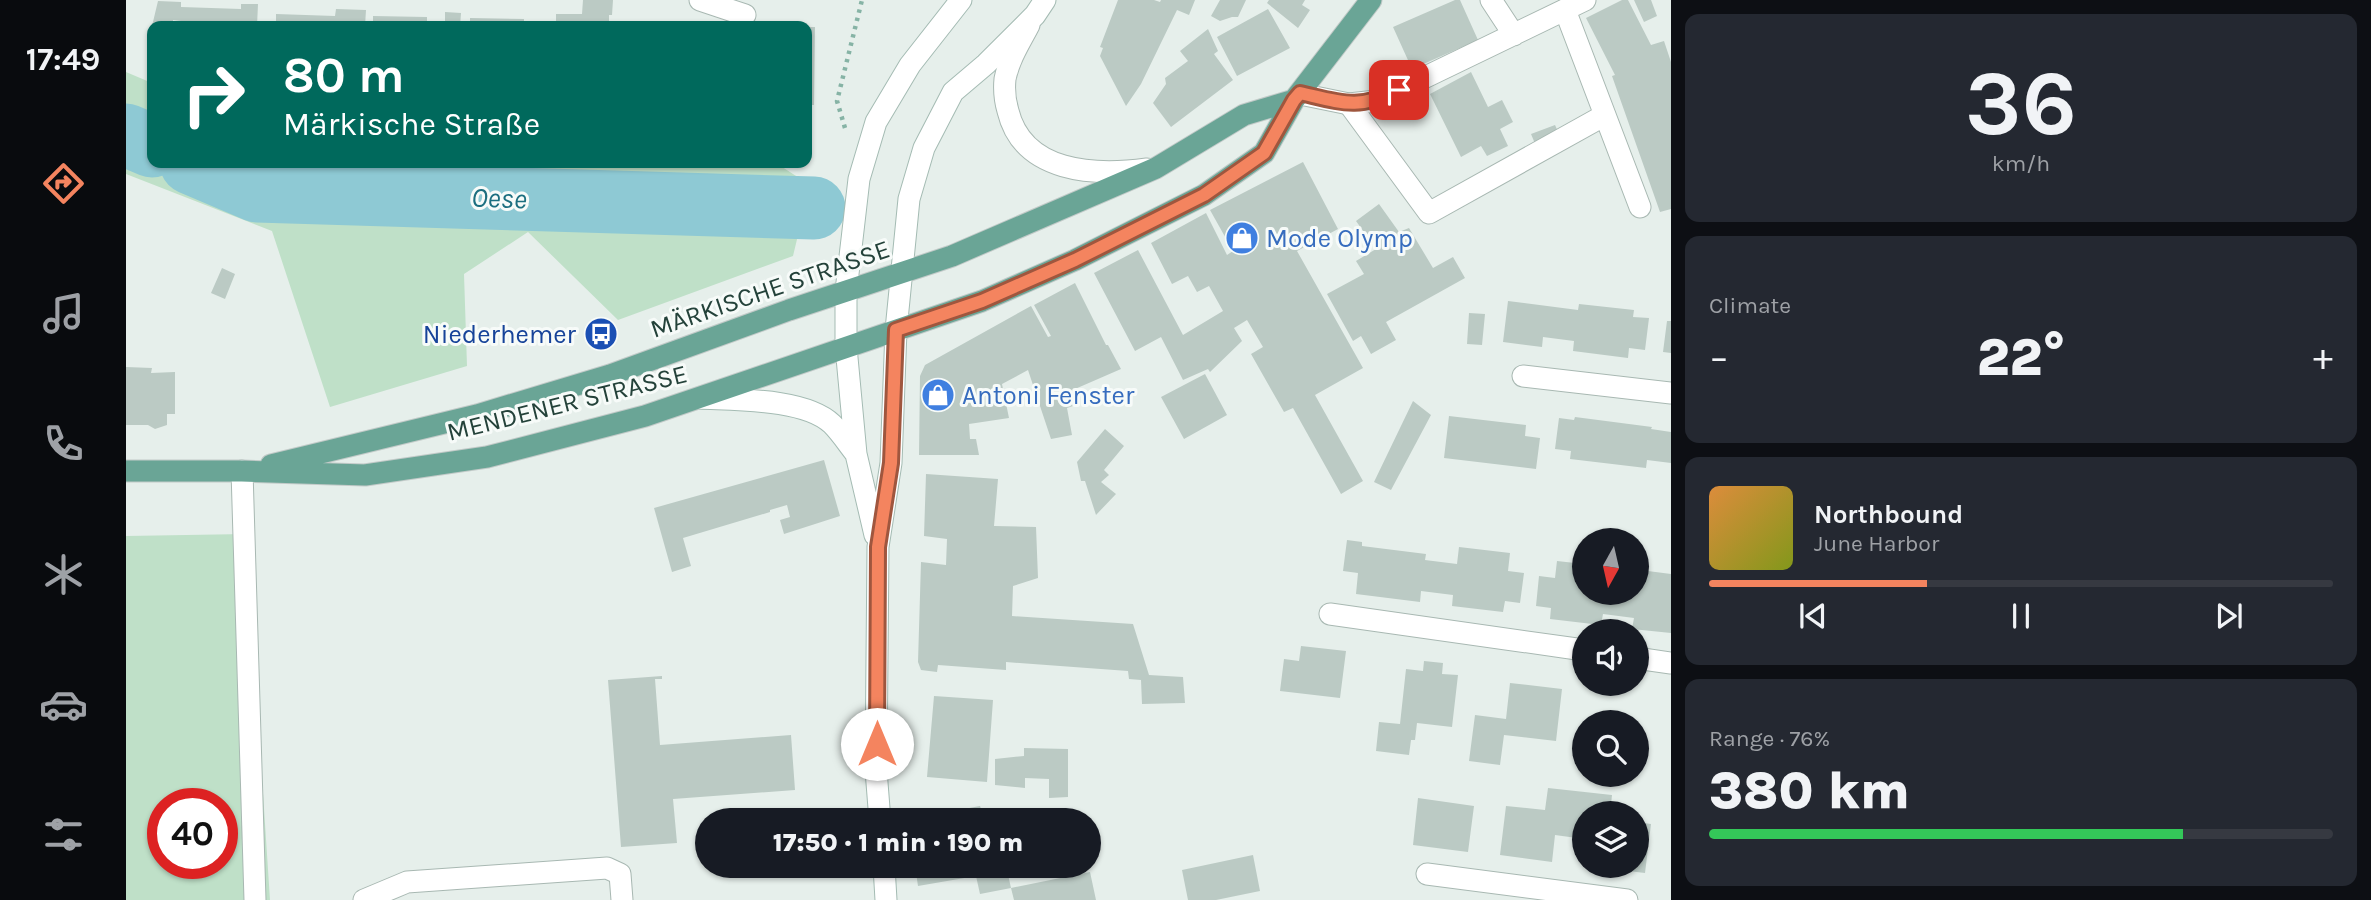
<!DOCTYPE html>
<meta charset="utf-8">
<style>
body{margin:0;font-family:Karla,sans-serif;background:#242831;color:#f1f3f6;height:100vh;display:flex;flex-direction:column;font-size:26px;white-space:nowrap}
*{box-sizing:border-box;margin:0}
p{font-size:23px;color:#9ea1a6}
.icon{flex:none;width:38px;height:38px;fill:none;stroke:currentColor;stroke-width:2;stroke-linecap:round;stroke-linejoin:round}
.map{position:relative;flex:1;overflow:hidden}
.sheet{display:flex;flex-direction:column;gap:14px;padding:14px;background:#0d0f14;width:700px}
.sheet>*{flex:none}
.guide{position:absolute;left:21px;top:21px;width:665px;height:147px;border-radius:14px;box-shadow:0 2px 5px #0004;background:#00695c;color:#fff;overflow:hidden}
.needle{width:46px;rotate:188deg}
.buttons{position:absolute;left:1446px;top:528px;display:grid;gap:14px}
.buttons a{display:grid;place-items:center;width:77px;height:77px;border-radius:50%;background:#171b24;box-shadow:0 2px 5px #0004;font-size:35px}
.speed{position:absolute;left:21px;top:788px;display:flex;gap:14px;font-size:35px;font-weight:700;text-align:center}
.speed>*{display:grid;place-content:center;width:91px;height:91px;border-radius:50%;background:#171b24;box-shadow:0 2px 5px #0004;line-height:1}
.speed .limit{border:10px solid #d22;background:#fff;color:#111}
.pin{position:absolute;display:grid;place-items:center;width:60px;height:60px;color:#fff;margin:-30px;border-radius:14px;box-shadow:0 4px 10px #0006}
.me{position:absolute;width:77px;margin:-38px;rotate:0deg;stroke-linejoin:round;filter:drop-shadow(0 0 5px #0008)}
.turn{display:flex;align-items:center;gap:24px;height:147px;padding:0 21px;font-size:32px}
.turn .icon{width:91px;height:91px;stroke-width:2.5}
.turn b{display:block;font-size:49px;line-height:60px}
.big{font-size:52px;font-weight:800;line-height:1.1}
.sheet .tile{flex:1;display:flex;flex-direction:column;justify-content:center;gap:10px;min-width:0;padding:0 24px;border-radius:14px;background:#242831}
.sheet .dial{align-items:center;gap:0}
.dial b{font-size:91px;line-height:1}
.song{display:flex;align-items:center;gap:21px}
.cover{width:84px;height:84px;border-radius:10px;background:linear-gradient(135deg,hsl(30 70% 55%),hsl(70 70% 35%))}
.played{height:7px;border-radius:4px;background:linear-gradient(90deg,#f4845f 35%,#363941 35%)}
.keys{display:flex;justify-content:space-around;direction:ltr}
.heat{display:flex;justify-content:space-between;align-items:center;font-size:38px;direction:ltr}
.charge{height:10px;border-radius:5px;background:linear-gradient(90deg,#34c759 76%,#363941 0)}
.trip{position:absolute;left:569px;top:808px;width:406px;height:70px;border-radius:35px;background:#171b24;box-shadow:0 2px 5px #0004;font-weight:800;line-height:70px;text-align:center}
main{display:flex;flex:1;min-height:0}
.menu{display:flex;flex-direction:column;width:126px;justify-content:space-around;align-items:center;background:#090b0e;color:#9ea1a6}
.menu .icon{width:49px;height:49px}
.menu .current{color:#f4845f}
.menu b{font-size:32px;color:#f1f3f6}
.map>svg:first-child{display:block}
.green{fill:#bfe0c8;fill-rule:evenodd}
.lines{fill:none;stroke-linecap:round;stroke-linejoin:round}
.river{stroke:#8ec9d4;stroke-width:63}
.building{fill:#bbcac4}
.lane-casing{stroke:#a8b8b2;stroke-width:23}
.street-casing{stroke:#a8b8b2;stroke-width:23}
.secondary-casing{stroke:#a4bbb3;stroke-width:23}
.primary-casing{stroke:#c2cac8;stroke-width:23}
.path{stroke:#86b3a5;stroke-width:4.5;stroke-dasharray:3.5 5;stroke-linecap:butt}
.lane{stroke:#fff;stroke-width:21}
.street{stroke:#fff;stroke-width:21}
.secondary{stroke:#fff;stroke-width:21}
.primary{stroke:#6aa596;stroke-width:21}
.route-casing{stroke:#9f563e;stroke-width:18}
.route{stroke:#f4845f;stroke-width:12}
.labels{text-anchor:middle;dominant-baseline:central;stroke-width:6;stroke-linejoin:round;paint-order:stroke}
.shop-label{font-size:26px;fill:#366cbe;stroke:#f7fbf9;text-anchor:start}
.street-label{font-size:26px;fill:#24423a;stroke:#f7fbf9}
.transit-label{font-size:26px;fill:#164399;stroke:#f7fbf9;text-anchor:end}
.water-label{font-size:28px;font-style:italic;fill:#1c6f80;stroke:#f7fbf9}
</style>
<main>
<nav class="menu">
<b>17:49</b>
<svg class="icon current" aria-label="directions" viewBox="0 0 24 24"><path d="M12 3l9 9-9 9-9-9zM9 14v-3h6M13 9l2 2-2 2"/></svg>
<svg class="icon" aria-label="music" viewBox="0 0 24 24"><path d="M9 18V5l10-2v13"/><circle cx="6" cy="18" r="3"/><circle cx="16" cy="16" r="3"/></svg>
<svg class="icon" aria-label="phone" viewBox="0 0 24 24"><path d="M5 4h4l2 5-3 2q2 4 5 5l2-3 5 2v4C11 20 4 13 5 4z"/></svg>
<svg class="icon" aria-label="climate" viewBox="0 0 24 24"><path d="M12 3v18M4 7l16 10M4 17L20 7"/></svg>
<svg class="icon" aria-label="car" viewBox="0 0 24 24"><path d="M5 17H2v-5l4-1 3-4h7l3 4 3 1v5h-3M9 17h6M6 11h13"/><circle cx="7" cy="17" r="2"/><circle cx="17" cy="17" r="2"/></svg>
<svg class="icon" aria-label="filters" viewBox="0 0 24 24"><path d="M4 7h16M4 17h16"/><circle cx="9" cy="7" r="2"/><circle cx="15" cy="17" r="2"/></svg>
</nav>
<div class="map">
<svg width="1545" height="900" viewBox="0 0 1545 900">
<rect width="100%" height="100%" fill="#e6efeb"/>
<!-- green -->
<path class="green" d="M0,72L26,83V163H650L684,185L667,256L492,320L402,232L338,274L341,366L204,407L146,231L0,174Z
M120,534L144,900H0V536ZM37,803H96V863H37Z"/>
<g class="lines">
<!-- river -->
<path class="river" d="M0,135L26,146
M65,163L131,191L688,208"/>
</g>
<!-- building -->
<path class="building" d="M457,0H487L486,15H483V26H430V14H456Z
M992,0H1028L1034,2L1035,0H1069L1063,15L1051,10L1015,84L1000,106L974,56L977,48L974,47Z
M1094,0H1120L1112,17H1106L1094,21L1085,16Z
M1143,0H1179L1176,5L1184,10L1172,28L1141,3Z
M1329,0H1334L1352,40L1286,69L1267,27Z
M1496,0H1502L1525,45L1538,41L1545,62V209L1534,212L1486,76L1489,75L1460,18Z
M1508,0H1525L1531,16L1518,22Z
M32,1L55,2V7L115,9V4H132L131,26H54L55,21L47,20V26H26Z
M210,9L240,10L239,26H150V14L209,16Z
M1142,9L1164,48L1111,76L1091,37Z
M319,12L335,13L334,26H319Z
M247,16L301,17V26H247Z
M344,18L398,19V26H344Z
M681,27H689L688,105H681Z
M1082,29L1092,51L1088,54L1107,80L1045,127L1027,103L1040,84L1039,78L1062,61L1054,51Z
M1345,72L1362,107L1376,100L1387,122L1374,129L1382,146L1361,156L1355,146L1335,157L1304,94Z
M1429,125L1434,136L1410,146L1405,134Z
M1177,162L1212,229L1171,251L1237,368L1189,395L1237,481L1215,494L1167,408L1158,412L1125,354L1137,347L1121,320L1108,328L1116,341L1084,372L1082,369L1057,380L1035,337L1009,351L968,273L1012,250L1057,335L1097,311L1083,286L1071,292L1062,276L1046,284L1025,243L1080,213L1101,255L1107,251L1084,210Z
M1253,204L1273,232L1283,228L1307,268L1327,257L1339,278L1260,322L1270,340L1245,354L1235,336L1227,341L1201,294L1238,274L1230,261L1250,249L1230,221Z
M96,268L109,274L99,299L85,293Z
M949,283L980,345H982L995,369L949,389L953,404L941,408L946,435L925,439L902,370L876,384L883,418L843,424L844,439H850L853,455H793L794,376L799,365L905,306L922,337L925,336L908,305Z
M1382,301L1452,310L1453,304L1508,310L1507,317L1523,318L1519,350L1503,348L1502,358L1447,351L1448,341L1417,337L1416,347L1377,342Z
M1343,313L1359,314L1356,345L1341,344Z
M1541,321H1545V353L1537,352Z
M0,367L26,368L25,373L49,372V414H41V425L29,429L22,425H0Z
M1079,374L1101,415L1058,439L1035,397Z
M1287,401L1305,415L1265,490L1248,482Z
M1323,416L1400,425L1399,436L1414,438L1410,469L1318,458Z
M1449,417L1526,427L1525,429L1545,432V463L1521,460L1520,468L1444,459L1445,451L1429,449L1433,418L1448,420Z
M979,429L998,446L978,470L983,475L975,482L990,494L970,515L959,481H955L951,462Z
M698,460L714,516L658,534L654,520L664,517L661,505L644,510V512L557,538L565,566L546,572L528,508Z
M800,474L872,479L868,526L910,527L912,578L887,586L886,616L1007,624L1023,675L1057,677L1059,703L1016,704L1015,680L1003,679L1002,671L880,662V670L812,665L811,672L795,670L792,662L795,562L820,565L821,539L798,536Z
M1221,540L1236,542V546L1300,554L1299,560L1331,564L1333,547L1384,553L1382,571L1398,573L1394,603L1379,601L1377,612L1326,606L1327,595L1295,591L1294,602L1230,594L1232,573L1217,571Z
M1431,561L1458,564V593H1510L1514,570L1545,574V633L1506,629L1508,618L1477,614L1475,625L1424,619L1425,608L1410,606L1413,576L1429,578Z
M1175,646L1220,651L1214,698L1154,691L1158,659L1173,661Z
M1298,661L1317,663L1316,674L1332,675L1326,727L1291,723L1289,740H1285L1283,755L1250,751L1253,722L1274,724L1280,669L1297,671Z
M536,676V679H529L534,745L665,735L669,790L547,799L551,843L495,847L482,680Z
M1384,683L1436,689L1430,741L1378,735L1374,765L1343,761L1349,715L1380,719Z
M808,696L867,700L861,782L801,777Z
M898,748L942,749V797L923,798V779L899,778V788L869,785V759L898,756Z
M1422,788L1486,795L1484,814H1458V839L1429,835L1426,862L1374,855L1380,806L1419,810Z
M1292,798L1348,806L1342,852L1287,845Z
M854,806L859,821H827L839,817L838,809Z
M893,814L894,821H862V819Z
M1510,822L1525,824L1519,873L1478,868L1510,866Z
M1127,855L1134,891L1090,900H1062L1056,870Z
M789,866H894V868L881,870L885,888L854,894L850,876L792,886Z
M964,872L970,900H888L885,888Z"/>
<g class="lines">
<defs>
<path id="lane" d="M574,0L619,15
M1439,10L1514,207
M1223,104L1303,213L1479,115
M116,471L129,900
M238,900L281,882L481,868L494,874L496,900"/>
<path id="street" d="M1365,0L1388,35
M903,25C894,42 883,59 879,79C878,89 879,101 882,111C897,173 968,176 1021,169
M1174,94L1223,104L1250,101L1459,0
M1397,376L1545,393
M1204,614L1458,650
M1510,658L1545,663
M1301,874L1501,900"/>
<path id="secondary" d="M573,398C608,400 679,398 706,424C715,433 722,444 730,454
M749,535L730,454L720,347V291L733,179L750,122L784,65L835,0
M754,821L750,770L752,547L765,463L770,330L783,199L798,148L827,92L860,64L909,15L919,0
M758,866L760,900"/>
<path id="primary" d="M145,465L351,415L484,375L663,310L826,256L1030,168L1118,115L1168,100
M0,471H116L239,475L361,457L519,416L856,301L949,260L1078,195L1138,153L1168,100L1245,0"/>
</defs>
<!-- lane casing -->
<use href="#lane" class="lane-casing"/>
<!-- street casing -->
<use href="#street" class="street-casing"/>
<!-- secondary casing -->
<use href="#secondary" class="secondary-casing"/>
<!-- primary casing -->
<use href="#primary" class="primary-casing"/>
<!-- path -->
<path class="path" d="M719,128L711,101L736,0"/>
<!-- lane -->
<use href="#lane" class="lane"/>
<!-- street -->
<use href="#street" class="street"/>
<!-- secondary -->
<use href="#secondary" class="secondary"/>
<!-- primary -->
<use href="#primary" class="primary"/>
</g>
<g class="lines">
<defs>
<path id="route" d="M751,744L752,547L765,463L770,330L856,301L949,260L1078,195L1138,153L1168,100L1174,93C1217,103 1232,110 1273,90"/>
</defs>
<!-- route casing -->
<use href="#route" class="route-casing"/>
<!-- route -->
<use href="#route" class="route"/>
</g>
<!-- icons -->
<defs>
<symbol id="shop-disc" viewBox="-11 -11 22 22"><circle r="9.5" fill="#3f7fe0" stroke="#f7fbf9"/><path d="M-5-2.5h2.3a2.7 3.5 0 0 1 5.4 0H5L5.5 6h-11ZM-1.5-2.5h3a1.5 2.3 0 0 0-3 0Z" fill="#fff"/></symbol>
<symbol id="bus-disc" viewBox="-11 -11 22 22"><circle r="9.5" fill="#1a4fb4" stroke="#f7fbf9"/><path d="M-5-6H5V4H4V6H2V4H-2V6H-4V4H-5ZM-3.5-4V0h7V-4ZM-3.5 1.2v1.5H-2V1.2ZM2 1.2v1.5H3.5V1.2Z" fill="#fff"/></symbol>
</defs>
<g fill-rule="evenodd">
<use href="#shop-disc" x="1097" y="219" width="38" height="38"/>
<use href="#bus-disc" x="456" y="315" width="38" height="38"/>
<use href="#shop-disc" x="793" y="376" width="38" height="38"/>
</g>
<g class="labels">
<!-- shop labels -->
<g class="shop-label">
<text x="1140" y="238">Mode Olymp</text>
<text x="836" y="395">Antoni Fenster</text>
</g>
<!-- street labels -->
<g class="street-label">
<text transform="translate(644 289) rotate(-19)">MÄRKISCHE STRASSE</text>
<text transform="translate(441 403) rotate(-14)">MENDENER STRASSE</text>
</g>
<!-- transit labels -->
<g class="transit-label">
<text x="450" y="334">Niederhemer</text>
</g>
<!-- water labels -->
<g class="water-label">
<text transform="translate(373 198) rotate(2)">Oese</text>
</g>
</g>
</svg>
<div class="buttons">
<a><svg class="needle" viewBox="-14 -14 28 28"><path d="M0-13l5 13h-10z" fill="#e53935"/><path d="M0 13l5-13h-10z" fill="#9ea1a6"/></svg></a>
<a><svg class="icon" aria-label="sound" viewBox="0 0 24 24"><path d="M4 9h4l5-4v14l-5-4H4zM17 9q2 3 0 6"/></svg></a>
<a><svg class="icon" aria-label="search" viewBox="0 0 24 24"><circle cx="10" cy="10" r="6"/><path d="M15 15l6 6"/></svg></a>
<a><svg class="icon" aria-label="layers" viewBox="0 0 24 24"><path d="M12 4l9 5-9 5-9-5zM3 14l9 5 9-5"/></svg></a>
</div>
<div class="speed"><div class="limit">40</div></div>
<div class="pin" style="left:1273px;top:90px;background:#d93025"><svg class="icon" aria-label="arrive" viewBox="0 0 24 24"><path d="M6 21V4h12l-3 4 3 4H6"/></svg></div>
<svg class="me" style="left:751px;top:744px" viewBox="-20 -20 40 40"><circle r="19" fill="#fff"/><path d="M0-13L10 11 0 6-10 11z" fill="#f4845f"/></svg>
<div class="trip">17:50 · 1 min · 190 m</div>
<div class="guide">
<div class="turn"><svg class="icon" aria-label="right" viewBox="0 0 24 24"><path d="M7 20v-9h11M14 6l5 5-5 5"/></svg><div><b>80 m</b>Märkische Straße</div></div>
</div>
</div>
<section class="sheet">
<div class="tile dial"><b>36</b><p>km/h</p></div>
<div class="tile"><p>Climate</p>
<div class="heat"><a>−</a><b class="big">22°</b><a>+</a></div>
</div>
<div class="tile">
<div class="song"><i class="cover"></i><div><b>Northbound</b><p>June Harbor</p></div></div>
<div class="played"></div>
<div class="keys"><svg class="icon" aria-label="previous" viewBox="0 0 24 24"><path d="M18 5L8 12l10 7zM5 5v14"/></svg><svg class="icon" aria-label="pause" viewBox="0 0 24 24"><path d="M8 5v14M16 5v14"/></svg><svg class="icon" aria-label="next" viewBox="0 0 24 24"><path d="M6 5l10 7-10 7zM19 5v14"/></svg></div>
</div>
<div class="tile"><p>Range · 76%</p><b class="big">380 km</b><div class="charge"></div></div>
</section>
</main>
